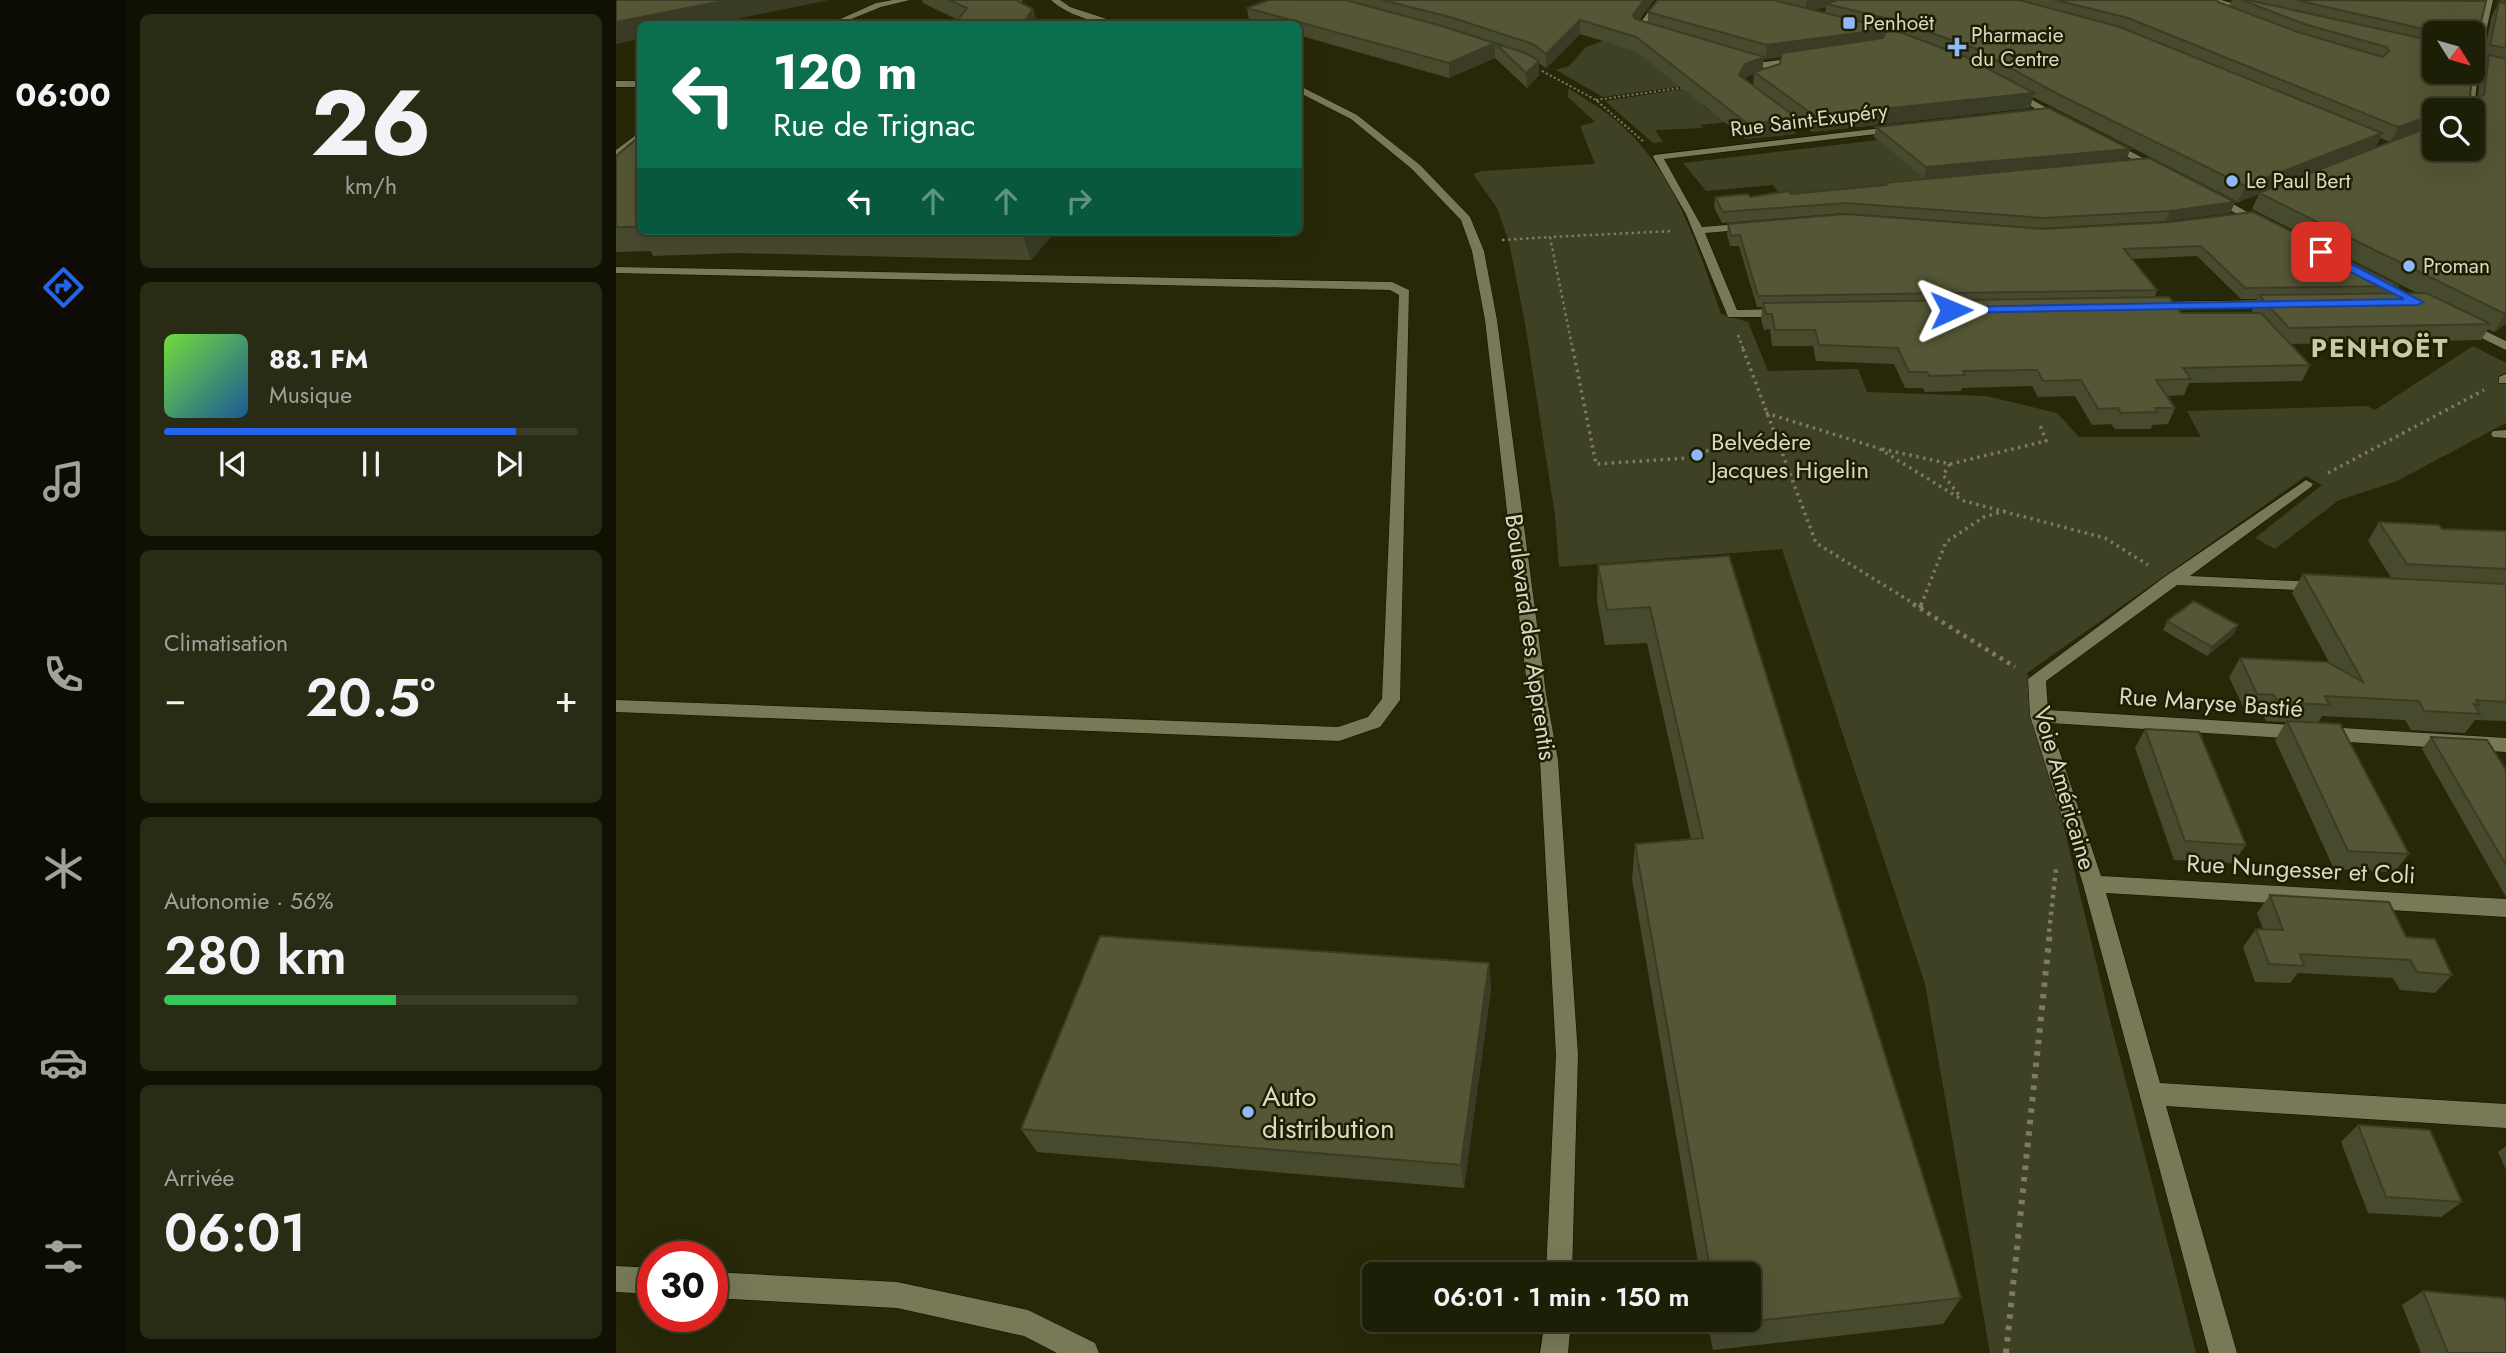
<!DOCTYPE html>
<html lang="fr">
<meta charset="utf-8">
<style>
body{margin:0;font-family:Jost,sans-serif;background:#2a2b14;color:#f1f3f6;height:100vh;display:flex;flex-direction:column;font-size:26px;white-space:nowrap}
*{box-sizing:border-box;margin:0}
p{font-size:23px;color:#a0a29b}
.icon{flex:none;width:38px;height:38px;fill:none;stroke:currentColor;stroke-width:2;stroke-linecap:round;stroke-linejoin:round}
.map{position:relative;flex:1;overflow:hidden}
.side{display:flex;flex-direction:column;gap:14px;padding:14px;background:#101003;width:490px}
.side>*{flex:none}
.banner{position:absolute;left:21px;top:21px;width:665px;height:214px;border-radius:10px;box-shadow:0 7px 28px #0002,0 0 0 2px #3b3c28;background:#0b6e4f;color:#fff;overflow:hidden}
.needle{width:46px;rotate:127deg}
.tools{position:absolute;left:1806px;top:21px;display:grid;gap:14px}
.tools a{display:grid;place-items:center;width:63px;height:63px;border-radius:10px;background:#1d1e06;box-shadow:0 7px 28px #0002,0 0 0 2px #3b3c28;font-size:35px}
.speed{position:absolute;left:21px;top:1241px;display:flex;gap:14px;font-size:35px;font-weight:700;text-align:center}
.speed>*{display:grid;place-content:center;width:91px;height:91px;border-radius:50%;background:#1d1e06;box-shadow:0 7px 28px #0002,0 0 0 2px #3b3c28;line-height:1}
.speed .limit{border:10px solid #d22;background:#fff;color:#111}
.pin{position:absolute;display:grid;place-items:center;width:60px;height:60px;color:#fff;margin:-30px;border-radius:14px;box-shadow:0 4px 10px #0006}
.me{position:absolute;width:77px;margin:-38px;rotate:89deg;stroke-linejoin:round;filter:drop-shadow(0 0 5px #0008)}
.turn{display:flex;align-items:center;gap:24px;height:147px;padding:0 21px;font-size:32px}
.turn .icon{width:91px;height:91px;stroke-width:2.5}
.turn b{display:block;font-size:49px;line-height:60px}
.lanes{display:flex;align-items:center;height:66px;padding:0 21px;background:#0003;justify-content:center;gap:35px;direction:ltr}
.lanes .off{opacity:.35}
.big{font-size:52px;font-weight:600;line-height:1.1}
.side .tile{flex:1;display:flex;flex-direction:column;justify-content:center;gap:10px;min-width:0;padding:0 24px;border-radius:10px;background:#2a2b14}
.side .dial{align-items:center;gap:0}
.dial b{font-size:91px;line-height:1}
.song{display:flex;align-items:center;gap:21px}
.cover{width:84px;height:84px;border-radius:10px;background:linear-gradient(135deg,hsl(100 70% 55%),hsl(210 70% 35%))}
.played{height:7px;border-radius:4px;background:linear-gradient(90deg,#2563eb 85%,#3b3c28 85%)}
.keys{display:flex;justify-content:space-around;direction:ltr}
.heat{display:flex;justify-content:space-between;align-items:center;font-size:38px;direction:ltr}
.charge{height:10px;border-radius:5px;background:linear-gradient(90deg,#34c759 56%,#3b3c28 0)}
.trip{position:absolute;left:746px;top:1262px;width:399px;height:70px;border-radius:10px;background:#1d1e06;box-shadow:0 7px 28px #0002,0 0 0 2px #3b3c28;font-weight:600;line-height:70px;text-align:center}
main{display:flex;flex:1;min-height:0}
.menu{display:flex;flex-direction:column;width:126px;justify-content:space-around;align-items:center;background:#0c0c02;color:#a0a29b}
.menu .icon{width:49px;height:49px}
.menu .active{color:#2563eb}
.menu b{font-size:32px;color:#f1f3f6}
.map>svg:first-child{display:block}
.green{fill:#3f4124}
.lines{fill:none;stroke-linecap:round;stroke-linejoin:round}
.lane-casing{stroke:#101000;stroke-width:1}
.street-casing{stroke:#101000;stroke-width:1}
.secondary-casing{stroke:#101000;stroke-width:1}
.path-far4{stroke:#7b7c63;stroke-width:2;stroke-dasharray:2 2.5;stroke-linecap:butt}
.path-far3{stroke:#7b7c63;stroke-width:2.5;stroke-dasharray:2.5 3.5;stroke-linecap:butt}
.path-far2{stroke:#7b7c63;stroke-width:3.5;stroke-dasharray:2.5 4.5;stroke-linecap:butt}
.path-far1{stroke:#7b7c63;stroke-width:4.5;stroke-dasharray:3.5 5;stroke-linecap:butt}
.path{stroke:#7b7c63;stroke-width:6;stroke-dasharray:4.5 7;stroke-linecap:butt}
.lane{fill:#777957;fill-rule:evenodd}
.street{fill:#777957;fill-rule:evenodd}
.secondary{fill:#777957;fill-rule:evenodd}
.wall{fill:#484a2e;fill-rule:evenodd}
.shaded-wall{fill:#3b3c25}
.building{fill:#545635;stroke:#3b3c25;stroke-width:2}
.route{fill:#2563eb;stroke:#184099;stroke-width:2}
.poi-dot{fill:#90b8fd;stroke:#1e1e00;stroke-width:2.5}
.labels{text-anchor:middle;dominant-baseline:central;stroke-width:5;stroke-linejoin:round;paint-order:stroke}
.far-poi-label{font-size:21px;fill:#d8dac7;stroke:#1e1e00;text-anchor:start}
.far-street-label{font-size:21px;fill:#d8dac7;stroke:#1e1e00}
.poi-label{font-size:24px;fill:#d8dac7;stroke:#1e1e00;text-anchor:start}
.street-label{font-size:24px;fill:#d8dac7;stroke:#1e1e00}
.far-district-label{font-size:26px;font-weight:bold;letter-spacing:2px;fill:#c7caa5;stroke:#1e1e00}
.near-poi-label{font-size:28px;fill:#d8dac7;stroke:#1e1e00;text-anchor:start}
</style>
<main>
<nav class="menu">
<b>06:00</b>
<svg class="icon active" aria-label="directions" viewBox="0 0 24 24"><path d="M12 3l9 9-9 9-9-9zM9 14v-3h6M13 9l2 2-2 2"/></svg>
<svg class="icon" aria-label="music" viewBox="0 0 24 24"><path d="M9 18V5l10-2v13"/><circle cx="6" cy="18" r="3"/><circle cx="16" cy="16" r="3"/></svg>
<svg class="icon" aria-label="phone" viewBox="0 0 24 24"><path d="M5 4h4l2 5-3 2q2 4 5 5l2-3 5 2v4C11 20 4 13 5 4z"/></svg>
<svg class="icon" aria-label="climate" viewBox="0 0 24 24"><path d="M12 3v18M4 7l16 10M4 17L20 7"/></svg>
<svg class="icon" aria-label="car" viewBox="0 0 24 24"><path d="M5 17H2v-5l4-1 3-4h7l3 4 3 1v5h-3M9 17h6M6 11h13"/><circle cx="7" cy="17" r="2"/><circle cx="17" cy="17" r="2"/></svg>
<svg class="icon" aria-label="filters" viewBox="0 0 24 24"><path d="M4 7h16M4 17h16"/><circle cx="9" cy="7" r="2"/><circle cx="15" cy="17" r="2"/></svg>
</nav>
<section class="side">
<div class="tile dial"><b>26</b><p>km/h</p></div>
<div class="tile">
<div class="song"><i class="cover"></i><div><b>88.1 FM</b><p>Musique</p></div></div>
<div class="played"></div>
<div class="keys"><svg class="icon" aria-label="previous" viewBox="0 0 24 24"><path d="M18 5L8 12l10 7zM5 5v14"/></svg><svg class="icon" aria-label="pause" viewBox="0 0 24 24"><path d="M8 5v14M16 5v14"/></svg><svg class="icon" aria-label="next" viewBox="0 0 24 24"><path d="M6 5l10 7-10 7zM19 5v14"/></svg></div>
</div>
<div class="tile"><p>Climatisation</p>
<div class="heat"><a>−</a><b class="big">20.5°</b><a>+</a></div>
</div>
<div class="tile"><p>Autonomie · 56%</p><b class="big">280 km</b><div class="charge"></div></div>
<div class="tile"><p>Arrivée</p><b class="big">06:01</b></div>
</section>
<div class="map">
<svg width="1890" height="1353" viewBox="0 0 1890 1353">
<rect width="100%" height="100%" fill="#272808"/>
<!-- green -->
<path class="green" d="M987,41L1001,42L1126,78L987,97L940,70L953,66L970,47Z
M952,88C965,97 980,105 993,115C1057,164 1079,240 1105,314L1132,322L1152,371L1242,369L1251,392L1370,396L1441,413L1463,437H1585L1571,411L1751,406L1759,410L1857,346L1890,363V423L1779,482L1723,500L1659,549L1639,538L1706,485L1690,476L1411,673L1494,1020L1580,1353H1374L1309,984L1166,549L943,567L939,515L909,323L893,242L881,208L857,174L866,171L979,164L964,126L979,122L952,97Z
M1067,89L1094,105L1088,106L1094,111L1119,107L1113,122L1085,125L1087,128L1039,130L1047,142L1037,143L989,101Z
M1262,140L1296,168L1396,163L1405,171L1378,173L1374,170L1369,172L1372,174L1164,195L1157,185L1090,191L1067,163Z"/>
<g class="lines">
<defs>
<path id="lane" d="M277,0H294L265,7L223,24H213L260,3Z
M0,81H24V87H0Z
M24,132V139L0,158V150Z
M0,267L776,282L793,290L784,700L764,727L723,741L0,712V700L722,727L752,717L766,699L783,295L774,290L0,273Z
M1890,374V383H1883V377Z"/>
<path id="street" d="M1041,0H1049L1027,27L1039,31V35L1019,30Z
M1592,0H1605L1640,10L1636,12Z
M1869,0H1877L1863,63L1858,110H1849L1854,72H1857V54Z
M1123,55L1149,62L1185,57L1189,60L1149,68L1120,60Z
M1395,88L1447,117L1449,119L1441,121L1392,93L1390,91Z
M1283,126L1288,129L1286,131L1048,159L1086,227L1135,223L1140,226L1135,229L1089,233L1121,310L1169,309L1175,313L1169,317H1112L1070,214L1037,157L1038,155Z
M1491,142H1497L1549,170L1540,172L1491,146Z
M1593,195H1601L1651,223L1642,225L1593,199Z
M1663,300L1669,304L1667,307L1537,310L1531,306L1537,302Z
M1849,321L1890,341V350L1845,328V322Z
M1890,430V438L1877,437L1875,434L1877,431Z
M1690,480L1697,484L1695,487L1574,576L1701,582L1709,587L1707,591L1561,585L1430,681L1432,710L1890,738V752L1434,723L1485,876L1890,899V917L1490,893L1544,1083L1890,1104V1128L1550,1106L1621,1353H1593L1467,884L1414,716L1412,679L1550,576Z
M0,1266L37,1268V1294L0,1292Z
M96,1272L281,1282L412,1310L479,1343L483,1353H441L408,1336L281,1308L96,1298Z"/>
<path id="secondary" d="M435,0H444L454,7L506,24C486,26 450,15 435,0Z
M682,85L741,115L804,165L854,217L868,251L881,320L930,694L942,760L962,1055L956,1274H930L940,1055L924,760L912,694L869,320L856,251L845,220L796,169L735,119L682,92Z
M929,1320H955L952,1353H924Z"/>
</defs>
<!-- lane casing -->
<use href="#lane" class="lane-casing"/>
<!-- street casing -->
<use href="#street" class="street-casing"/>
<!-- secondary casing -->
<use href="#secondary" class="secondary-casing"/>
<!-- path-far4 -->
<path class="path-far4" d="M926,71L980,100L1028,142
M980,100L1071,87"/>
<!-- path-far3 -->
<path class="path-far3" d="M886,240L934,237
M1122,335L1128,351
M957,351L934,237L1057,231"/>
<!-- path-far2 -->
<path class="path-far2" d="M957,349L980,464L1072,458
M1127,349L1200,543L1300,605
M1150,413L1262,448L1348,501L1489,538L1532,565
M1266,449L1334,464L1327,475L1344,496
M1090,451L1163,447
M1334,464L1430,441L1424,425
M1712,473L1868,390
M1305,605L1330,542L1368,517L1388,511"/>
<!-- path-far1 -->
<path class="path-far1" d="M1297,604L1399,667
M1304,608L1306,604
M1433,932L1440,869"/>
<!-- path -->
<path class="path" d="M1390,1353L1434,931"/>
<!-- lane -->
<use href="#lane" class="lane"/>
<!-- street -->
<use href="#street" class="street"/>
<!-- secondary -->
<use href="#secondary" class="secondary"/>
</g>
<!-- wall -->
<path class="wall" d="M306,0H407L405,3L417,9L421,24H339L342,20L307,3Z
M646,0H1038L1023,20L1032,23V12L1042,0H1601L1602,2L1613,6L1616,0H1866L1854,95L1857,98L1862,96L1865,69L1870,60L1867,59L1876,16L1883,2L1885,3V0H1890V324L1878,332L1872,329L1865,340L1674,344L1694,365L1686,381L1573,383L1568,395L1551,396L1559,408L1552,424L1536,425L1535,429H1499L1495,424L1476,425L1459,396L1422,397L1416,386L1346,388L1345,391L1309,392L1307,388H1289L1278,364L1200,361L1197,346H1156L1154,329L1148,330L1145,319L1146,307H1141L1123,246H1114L1111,234L1112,224L1427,229L1554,222L1783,286L1779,293H1801L1636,209L1643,194L1622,202L1417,97L1414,108L1197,132L1180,120L1179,134L1130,139L1019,51L964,34L930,68L923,63V75L911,88L879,58L833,78L682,35V24H644L633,21L631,8L652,0ZM1210,7L1209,13L1197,10ZM1818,33H1857L1818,72ZM1165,57L1164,64L1146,70L1147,59ZM1138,74L1137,85L1128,78ZM1818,110H1857L1818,149ZM1764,138L1775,142L1759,148ZM1581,256L1625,299H1641L1636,311L1637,313H1565L1539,297L1541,290L1516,259Z
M1260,127L1511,159L1308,178L1258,137Z
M24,136V231H440L415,260L121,253L37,256L35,251L0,252V156Z
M1268,183L1619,202L1614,213L1550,221L1424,228L1228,213L1106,223L1098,207L1099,197H1134L1175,194L1267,185Z
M1763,522L1826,529L1890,531V721L1859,720L1849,733L1795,730L1789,720L1706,716L1702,723L1793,854L1778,872L1718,869L1659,740L1670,722L1650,721L1647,714L1630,713L1613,677L1624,658L1714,664L1676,593L1687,574L1776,579L1752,541Z
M1113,556L1345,1298L1327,1324L1097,1350L1091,1320H1132V1274H1084L1016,879L1019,844L1075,839L1031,643L989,645L981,601L982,565Z
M1551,621L1622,625L1617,635L1591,656L1547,630Z
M1529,729L1630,845L1617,863L1558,860L1519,748Z
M1815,737L1890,770V897L1806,749Z
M1654,895L1790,937L1836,975L1819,993L1784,990L1777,978L1682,973L1674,983L1639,982L1627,947L1640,929H1647L1641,913Z
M873,963L875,989L848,1188L421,1152L405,1129Z
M1742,1125L1846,1202L1825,1217L1752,1213L1725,1142Z
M1890,1146V1170L1882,1152Z
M1807,1291L1890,1353H1805L1786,1305Z"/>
<!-- shaded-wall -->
<path class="shaded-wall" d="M112,0H213L96,24H24V39L0,44V22Z
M1028,0H1038L1017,28V15Z
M1191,0H1237L1211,4L1210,7L1189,12Z
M417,9L421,24H406Z
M964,20V34L930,68V54Z
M1271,29L1269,43L1149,59L1151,45Z
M879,43V58L833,78V63Z
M1148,57L1146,71L1138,72V74L1127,79L1123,75L1129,64Z
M923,61V75L911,88L910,73Z
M1418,93L1414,108L1197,132L1199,116Z
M1818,115V127L1775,142L1782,127Z
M1181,118L1179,134L1130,139L1132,124Z
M1766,133L1759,149L1643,193V194L1622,202L1629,186Z
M1514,149L1511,159L1308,178L1310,167Z
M1619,202L1614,213L1550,221L1554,211Z
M412,231H440L415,260L407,236Z
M1890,313V324L1878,332L1889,314Z
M1622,625L1617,635L1591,656L1596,647Z
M873,963L875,989L848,1188L845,1165Z"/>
<!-- building -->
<path class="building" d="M0,0H112L0,22Z
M333,0H400L417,9L406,24H339L351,8Z
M653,0H729L826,26L909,53L923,61L910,73L879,43L833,63L631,8Z
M766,0H1028L1017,15L1019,19L1148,57L1129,64L1123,75L1181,118L1132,124L1020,37L964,20L930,54L917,44L834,17Z
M1042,0H1157L1278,30L1350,57L1418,93L1199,116L1138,72L1164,64L1166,53L1267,38L1271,29L1151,45L1032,12Z
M1221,0H1403L1504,27L1766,133L1629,186L1440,93L1358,48L1285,22L1211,4Z
M1440,0H1601L1602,2L1682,32L1767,57L1773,51L1771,47L1688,24L1626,0H1632L1818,41V72H1857V33H1825L1680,0L1870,1L1861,39L1862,55L1859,57L1854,95L1857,98L1868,95L1873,55L1890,59V313L1889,314L1643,193L1818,125V149H1857V110H1818V115L1782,127L1512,18Z
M1889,0H1890V48L1874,45L1883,2L1888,3Z
M1433,108L1514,149L1310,167L1260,127Z
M24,136V227H0V156Z
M1533,158L1619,202L1554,211L1427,218L1230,203L1107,212L1099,197L1132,194L1134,197L1173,191L1175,194L1270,185L1268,183Z
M1637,212L1783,286L1629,288L1585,246L1508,249L1541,290L1142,296L1124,235L1115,236L1112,224L1230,214L1427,229L1554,222Z
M182,231H412L407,236Z
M1810,293L1875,324L1673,328L1643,295Z
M1553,297L1565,313H1645L1694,365L1567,368L1575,379L1540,380L1559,408H1539L1541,412L1505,413L1502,408L1482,409L1465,380L1427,381L1421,370L1347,371L1349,375L1313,376L1311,372H1293L1282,348L1203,345L1199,330H1159L1156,314H1150L1147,303Z
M1763,522L1823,525L1826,529L1890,531V569L1791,564Z
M1113,556L1345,1298L1104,1325L1103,1320H1132V1274H1095L1019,844L1087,838L1034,607L991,610L982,565Z
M1687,574L1890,584V702L1860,700L1863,705L1858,704L1864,714L1808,711L1803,701L1709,696L1713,705L1662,702L1658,695L1641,694L1624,658L1711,662L1747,682Z
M1578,601L1622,625L1596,647L1551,621Z
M1671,721L1724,724L1793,854L1732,851Z
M1529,729L1583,732L1630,845L1569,841Z
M1815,737L1871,740L1890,770V865Z
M1654,895L1773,902L1790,937L1819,939L1836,975L1801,972L1794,960L1684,954L1688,966L1653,964L1640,929L1667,930Z
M484,936L873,963L845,1165L405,1129Z
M1742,1125L1814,1130L1846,1202L1770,1197Z
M1807,1291L1888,1298L1890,1302V1353H1832Z"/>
<!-- route -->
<path class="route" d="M1701,250H1709L1807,302L1802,305L1335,313L1329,310L1335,307L1788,299L1701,255Z"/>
<!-- markers -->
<g class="poi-dot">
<rect x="1226" y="16" width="14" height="14" rx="3.5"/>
<path d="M1337.5 36.5h7v7h7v7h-7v7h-7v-7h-7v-7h7z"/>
<circle cx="1616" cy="181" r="7"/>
<circle cx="1793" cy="266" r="7"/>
<circle cx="1081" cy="455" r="7"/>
<circle cx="632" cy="1112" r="7"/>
</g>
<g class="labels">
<!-- far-poi labels -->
<g class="far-poi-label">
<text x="1247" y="23">Penhoët</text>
<text x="1355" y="35">Pharmacie<tspan x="1355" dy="24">du Centre</tspan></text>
<text x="1630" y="181">Le Paul Bert</text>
<text x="1807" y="266">Proman</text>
</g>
<!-- far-street labels -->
<g class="far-street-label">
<text transform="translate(1193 120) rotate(-7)">Rue Saint-Exupéry</text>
</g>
<!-- poi labels -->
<g class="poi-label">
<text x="1095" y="441">Belvédère<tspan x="1095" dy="28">Jacques Higelin</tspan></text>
</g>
<!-- street labels -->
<g class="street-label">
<text transform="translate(915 637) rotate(82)">Boulevard des Apprentis</text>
<text transform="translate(1595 702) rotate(4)">Rue Maryse Bastié</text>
<text transform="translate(1449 788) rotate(74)">Voie Américaine</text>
<text transform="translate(1685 869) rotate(3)">Rue Nungesser et Coli</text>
</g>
<!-- far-district labels -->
<g class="far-district-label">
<text x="1764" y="348">PENHOËT</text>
</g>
<!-- near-poi labels -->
<g class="near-poi-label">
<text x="646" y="1096">Auto<tspan x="646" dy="32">distribution</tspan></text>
</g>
</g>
</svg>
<div class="tools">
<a><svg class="needle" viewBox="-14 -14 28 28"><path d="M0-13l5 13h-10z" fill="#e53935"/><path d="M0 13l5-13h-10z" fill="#a0a29b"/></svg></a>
<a><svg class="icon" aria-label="search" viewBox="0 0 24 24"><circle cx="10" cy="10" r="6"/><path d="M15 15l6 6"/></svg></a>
</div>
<div class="speed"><div class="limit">30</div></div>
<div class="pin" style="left:1705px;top:252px;background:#d93025"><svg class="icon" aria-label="arrive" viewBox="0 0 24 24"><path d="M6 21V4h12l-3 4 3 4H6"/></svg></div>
<svg class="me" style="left:1335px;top:310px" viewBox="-20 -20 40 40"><path d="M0-17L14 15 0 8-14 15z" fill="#2563eb" stroke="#fff" stroke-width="4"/></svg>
<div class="trip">06:01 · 1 min · 150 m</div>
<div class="banner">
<div class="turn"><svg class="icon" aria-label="left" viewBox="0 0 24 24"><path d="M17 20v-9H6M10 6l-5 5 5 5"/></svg><div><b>120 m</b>Rue de Trignac</div></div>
<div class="lanes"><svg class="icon" aria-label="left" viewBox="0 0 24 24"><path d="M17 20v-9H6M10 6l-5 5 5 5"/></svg><svg class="icon off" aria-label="ahead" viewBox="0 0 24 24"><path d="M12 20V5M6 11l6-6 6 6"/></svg><svg class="icon off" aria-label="ahead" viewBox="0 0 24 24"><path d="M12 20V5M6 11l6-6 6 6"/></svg><svg class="icon off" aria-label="right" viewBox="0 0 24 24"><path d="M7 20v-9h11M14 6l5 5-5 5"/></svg></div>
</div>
</div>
</main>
